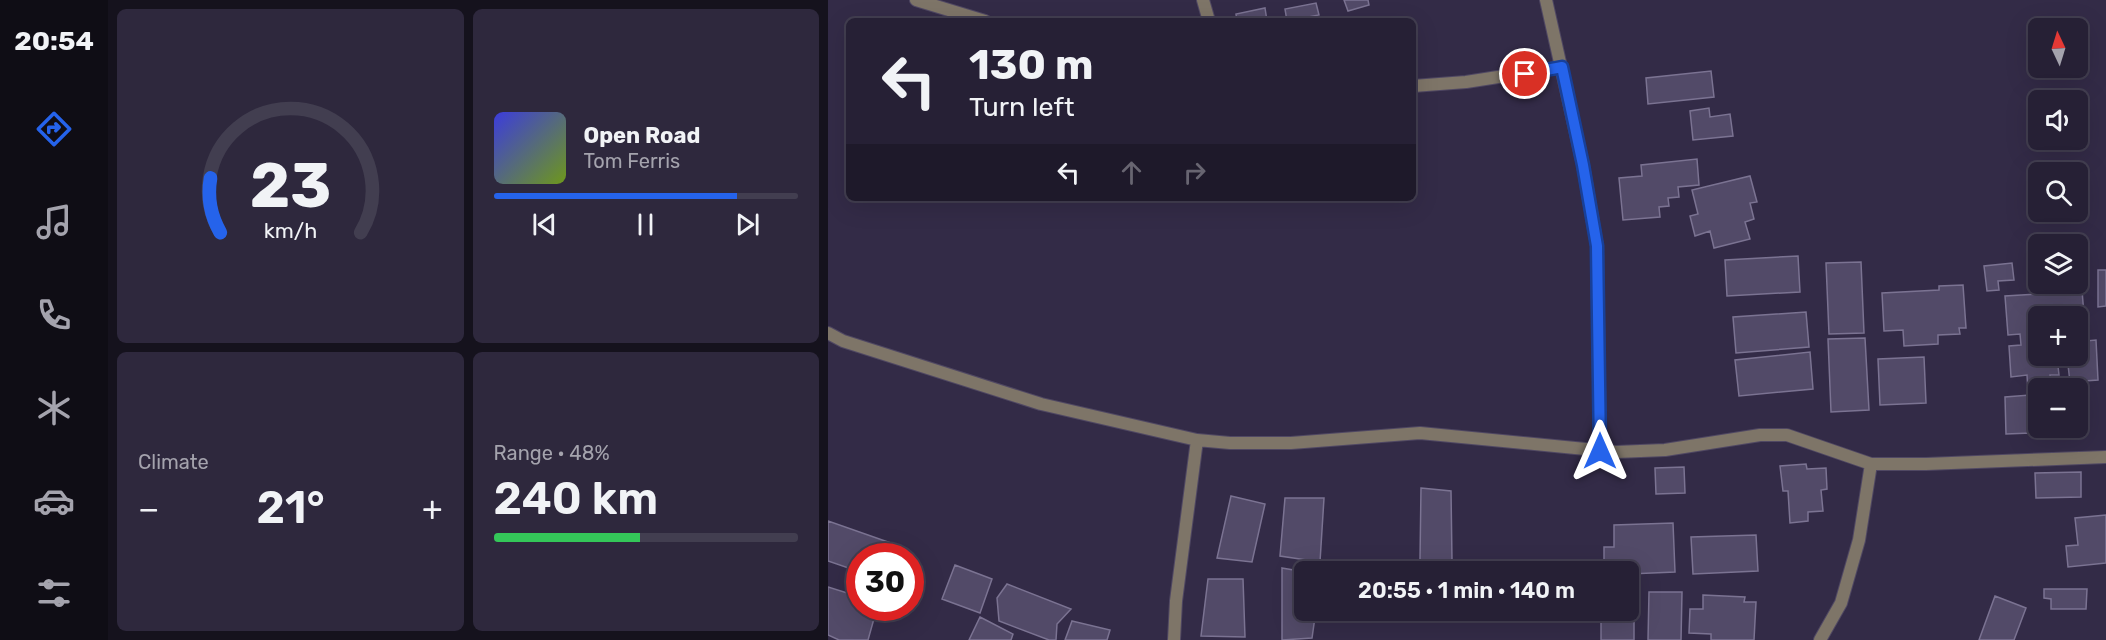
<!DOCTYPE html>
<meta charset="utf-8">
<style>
body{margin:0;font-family:Rubik,sans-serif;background:#2e283d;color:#f1f3f6;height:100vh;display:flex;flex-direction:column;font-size:22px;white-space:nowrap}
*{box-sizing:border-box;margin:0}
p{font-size:20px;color:#a4a3ad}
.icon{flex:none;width:33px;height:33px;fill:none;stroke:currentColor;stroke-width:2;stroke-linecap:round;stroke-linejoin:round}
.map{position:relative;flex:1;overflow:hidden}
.details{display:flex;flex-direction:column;gap:9px;padding:9px;background:#15121d;width:720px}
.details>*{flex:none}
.guide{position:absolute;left:18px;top:18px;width:570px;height:183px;border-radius:9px;box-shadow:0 6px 24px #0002,0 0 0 2px #423e50;background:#262035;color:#f1f3f6;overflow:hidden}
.needle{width:39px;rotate:356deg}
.fabs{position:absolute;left:1200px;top:18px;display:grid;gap:12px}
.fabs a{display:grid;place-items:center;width:60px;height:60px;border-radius:9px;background:#262035;box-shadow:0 6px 24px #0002,0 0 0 2px #423e50;font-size:30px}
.speed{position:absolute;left:18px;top:543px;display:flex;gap:12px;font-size:30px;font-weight:700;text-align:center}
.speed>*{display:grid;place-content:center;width:78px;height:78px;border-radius:50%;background:#262035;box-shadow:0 6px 24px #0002,0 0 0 2px #423e50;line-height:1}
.speed .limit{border:9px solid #d22;background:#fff;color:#111}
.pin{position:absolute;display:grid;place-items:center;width:51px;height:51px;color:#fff;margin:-26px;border:3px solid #fff;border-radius:50%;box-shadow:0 2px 6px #0007}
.me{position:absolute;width:66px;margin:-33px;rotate:0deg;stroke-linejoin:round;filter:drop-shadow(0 0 4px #0008)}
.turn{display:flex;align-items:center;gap:21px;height:126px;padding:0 24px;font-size:27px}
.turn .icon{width:78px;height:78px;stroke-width:2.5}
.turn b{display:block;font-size:42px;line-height:51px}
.lanes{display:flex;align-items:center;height:57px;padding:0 24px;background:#0003;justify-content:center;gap:30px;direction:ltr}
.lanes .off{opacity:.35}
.big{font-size:45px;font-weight:600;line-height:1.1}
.details .card{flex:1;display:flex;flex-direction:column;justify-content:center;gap:9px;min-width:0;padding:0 21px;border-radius:9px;background:#2e283d}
.details .dial{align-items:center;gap:0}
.dial svg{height:156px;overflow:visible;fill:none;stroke:#423e50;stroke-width:7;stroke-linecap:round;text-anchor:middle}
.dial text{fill:#f1f3f6;stroke:none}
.song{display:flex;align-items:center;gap:18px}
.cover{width:72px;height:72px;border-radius:9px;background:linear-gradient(135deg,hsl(240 70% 55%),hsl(80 70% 35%))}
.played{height:6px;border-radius:3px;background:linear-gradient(90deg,#2563eb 80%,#423e50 80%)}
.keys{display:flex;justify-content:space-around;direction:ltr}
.heat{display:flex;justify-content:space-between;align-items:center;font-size:33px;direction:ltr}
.charge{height:9px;border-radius:4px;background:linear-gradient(90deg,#34c759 48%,#423e50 0)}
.details .tiles{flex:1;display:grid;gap:9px;grid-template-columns:repeat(2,1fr)}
.trip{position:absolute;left:466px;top:561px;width:345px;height:60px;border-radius:9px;background:#262035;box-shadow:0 6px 24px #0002,0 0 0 2px #423e50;font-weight:600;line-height:60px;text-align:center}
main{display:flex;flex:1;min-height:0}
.tabs{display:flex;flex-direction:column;width:108px;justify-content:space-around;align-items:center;background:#0f0d15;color:#a4a3ad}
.tabs .icon{width:42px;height:42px}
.tabs .on{color:#2563eb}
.tabs b{font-size:27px;color:#f1f3f6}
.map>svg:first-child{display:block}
.building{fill:#524a68;stroke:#7b7392;stroke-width:1.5;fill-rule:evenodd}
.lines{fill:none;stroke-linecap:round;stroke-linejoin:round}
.minor-casing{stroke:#504863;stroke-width:14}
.minor{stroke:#7e7568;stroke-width:12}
.route-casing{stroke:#184099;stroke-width:15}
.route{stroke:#2563eb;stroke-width:10}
</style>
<main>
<nav class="tabs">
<b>20:54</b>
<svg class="icon on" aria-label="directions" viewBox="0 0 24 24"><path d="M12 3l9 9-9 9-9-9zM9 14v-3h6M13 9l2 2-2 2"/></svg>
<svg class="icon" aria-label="music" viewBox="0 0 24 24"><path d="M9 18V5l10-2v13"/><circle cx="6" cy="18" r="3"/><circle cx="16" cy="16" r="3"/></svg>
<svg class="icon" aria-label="phone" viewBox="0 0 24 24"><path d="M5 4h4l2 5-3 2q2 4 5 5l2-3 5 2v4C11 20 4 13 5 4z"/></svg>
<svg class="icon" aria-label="climate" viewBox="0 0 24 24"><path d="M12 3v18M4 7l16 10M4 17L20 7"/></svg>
<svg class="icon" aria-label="car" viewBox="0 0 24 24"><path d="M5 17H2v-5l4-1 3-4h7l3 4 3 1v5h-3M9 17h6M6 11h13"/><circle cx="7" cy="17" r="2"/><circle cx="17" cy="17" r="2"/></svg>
<svg class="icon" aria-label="filters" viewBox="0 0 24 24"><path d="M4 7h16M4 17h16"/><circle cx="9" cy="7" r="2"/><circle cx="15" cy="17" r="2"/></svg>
</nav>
<section class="details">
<div class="tiles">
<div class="card dial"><svg viewBox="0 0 100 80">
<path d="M14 69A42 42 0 1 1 86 69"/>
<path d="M14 69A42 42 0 0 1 9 41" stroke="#2563eb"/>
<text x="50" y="56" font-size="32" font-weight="700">23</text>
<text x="50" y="72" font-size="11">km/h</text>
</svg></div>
<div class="card">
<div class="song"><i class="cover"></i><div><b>Open Road</b><p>Tom Ferris</p></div></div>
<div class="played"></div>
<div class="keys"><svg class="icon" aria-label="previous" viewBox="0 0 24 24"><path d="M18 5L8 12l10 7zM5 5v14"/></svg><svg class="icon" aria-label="pause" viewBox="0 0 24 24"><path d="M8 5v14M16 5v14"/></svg><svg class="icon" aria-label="next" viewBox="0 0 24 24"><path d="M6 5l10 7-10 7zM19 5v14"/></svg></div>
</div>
<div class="card"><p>Climate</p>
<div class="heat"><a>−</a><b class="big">21°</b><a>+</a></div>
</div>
<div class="card"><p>Range · 48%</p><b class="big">240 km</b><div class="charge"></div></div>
</div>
</section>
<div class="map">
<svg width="1278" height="640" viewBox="0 0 1278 640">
<rect width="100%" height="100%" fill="#332b47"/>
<!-- building -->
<path class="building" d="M516,0H540L541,5L520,11Z
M488,3L491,15L459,21L457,9Z
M437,8L439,21H409L408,14Z
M883,71L886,97L820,104L818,78Z
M881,108L882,117L902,114L905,136L865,140L862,111Z
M869,159L871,185L850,187L851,197L840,198L841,206L831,207L832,217L795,220L791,178L814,176L813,165Z
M922,176L929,202L922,203L926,219L917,222L922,239L886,248L882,231L867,236L862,216L870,214L864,190Z
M970,256L972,292L899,296L897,260Z
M1033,262L1036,333L1001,334L998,263Z
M1184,263L1186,280L1170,281L1171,290L1159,291L1156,266Z
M1270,270H1278V306L1270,307Z
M1210,283L1239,284L1240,291L1254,290L1258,341L1268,340L1270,380L1242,382L1240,365L1230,366L1231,375H1222L1223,388L1200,391L1199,375L1183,377L1181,346L1193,345L1192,334L1180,335L1177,296L1211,294ZM1210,316H1250V356H1210Z
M1135,285L1138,328H1131L1132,334L1110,335V344L1076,346L1075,330L1056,331L1054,293L1111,290V286Z
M978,312L981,347L908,353L905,317Z
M1037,338L1041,410L1003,412L1000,339Z
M982,352L985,389L911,396L907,360Z
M1096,357L1098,403L1052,405L1050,359Z
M1202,395L1203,433L1178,434L1177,397Z
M978,464L979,469L998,468L999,489L993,490L995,511L980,512V521L962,523L960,491H955L952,466Z
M856,467L857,493L828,494L827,468Z
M1253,472V497L1208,498L1207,473Z
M593,488L623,491L624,561L592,560Z
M403,496L437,504L424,562L389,558Z
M457,498H496L492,562L452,556Z
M1278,515V563L1240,567L1238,546L1250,545L1247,518Z
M0,521L77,548L73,556H32V572L0,561Z
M845,523L847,572L801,574V572H776V547H786V525Z
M928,535L930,571L865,574L863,537Z
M127,565L164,579L152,613L114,599Z
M454,568L477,572V610H488L484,638L454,640Z
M380,579H415L417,637L373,636Z
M179,584L243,609L229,624L228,640H221L171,621L169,598Z
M0,587L32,597V608H49L40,640H11L0,635Z
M1216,589H1259L1258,609H1223V599L1216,598Z
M821,592H854L853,640H820Z
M875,595L917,597L916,602H928L926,640H883V634L861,633L862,609H875Z
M801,596H806V640H773V610H801Z
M1167,596L1198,608L1186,640H1151Z
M152,617L185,634L183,640H141Z
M244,621L282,630L279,640H237Z"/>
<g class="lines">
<defs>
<path id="minor" d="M88,0L157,21
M375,0L381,21
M718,0L755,165L769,246L772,451
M585,86L638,82L734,67
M0,333L15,341L213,404L369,440
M346,640L348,601L369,440L402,443H463L592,433L788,452L837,450L932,435H959L1043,464H1098L1278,457
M992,640L1013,603L1031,540L1043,464"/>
</defs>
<!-- minor casing -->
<use href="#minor" class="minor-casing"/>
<!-- minor -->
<use href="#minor" class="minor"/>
</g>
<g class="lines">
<defs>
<path id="route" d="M697,74L734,67L755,165L769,246L772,451"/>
</defs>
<!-- route casing -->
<use href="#route" class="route-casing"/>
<!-- route -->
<use href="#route" class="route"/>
</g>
</svg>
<div class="fabs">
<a><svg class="needle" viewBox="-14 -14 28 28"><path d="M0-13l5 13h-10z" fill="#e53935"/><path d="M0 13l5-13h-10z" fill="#a4a3ad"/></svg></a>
<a><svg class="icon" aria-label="sound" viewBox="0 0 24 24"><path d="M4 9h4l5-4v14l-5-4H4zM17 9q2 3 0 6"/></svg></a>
<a><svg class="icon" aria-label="search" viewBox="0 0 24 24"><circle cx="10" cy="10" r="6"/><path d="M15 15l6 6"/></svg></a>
<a><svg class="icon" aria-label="layers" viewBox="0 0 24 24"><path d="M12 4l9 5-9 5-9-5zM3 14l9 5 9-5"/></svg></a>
<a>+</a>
<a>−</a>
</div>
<div class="speed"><div class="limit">30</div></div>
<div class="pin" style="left:697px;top:74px;background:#d93025"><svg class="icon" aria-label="arrive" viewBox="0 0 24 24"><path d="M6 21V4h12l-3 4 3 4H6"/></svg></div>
<svg class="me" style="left:772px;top:451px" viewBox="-20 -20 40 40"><path d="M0-17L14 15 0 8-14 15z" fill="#2563eb" stroke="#fff" stroke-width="4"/></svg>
<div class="trip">20:55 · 1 min · 140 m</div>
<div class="guide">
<div class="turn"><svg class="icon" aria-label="left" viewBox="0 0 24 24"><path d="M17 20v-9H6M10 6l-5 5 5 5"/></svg><div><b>130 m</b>Turn left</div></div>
<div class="lanes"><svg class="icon" aria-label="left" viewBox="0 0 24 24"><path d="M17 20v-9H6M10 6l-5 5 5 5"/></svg><svg class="icon off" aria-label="ahead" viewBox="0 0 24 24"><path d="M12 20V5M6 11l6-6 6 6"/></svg><svg class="icon off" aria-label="right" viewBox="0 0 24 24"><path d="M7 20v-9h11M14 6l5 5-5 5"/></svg></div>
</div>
</div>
</main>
